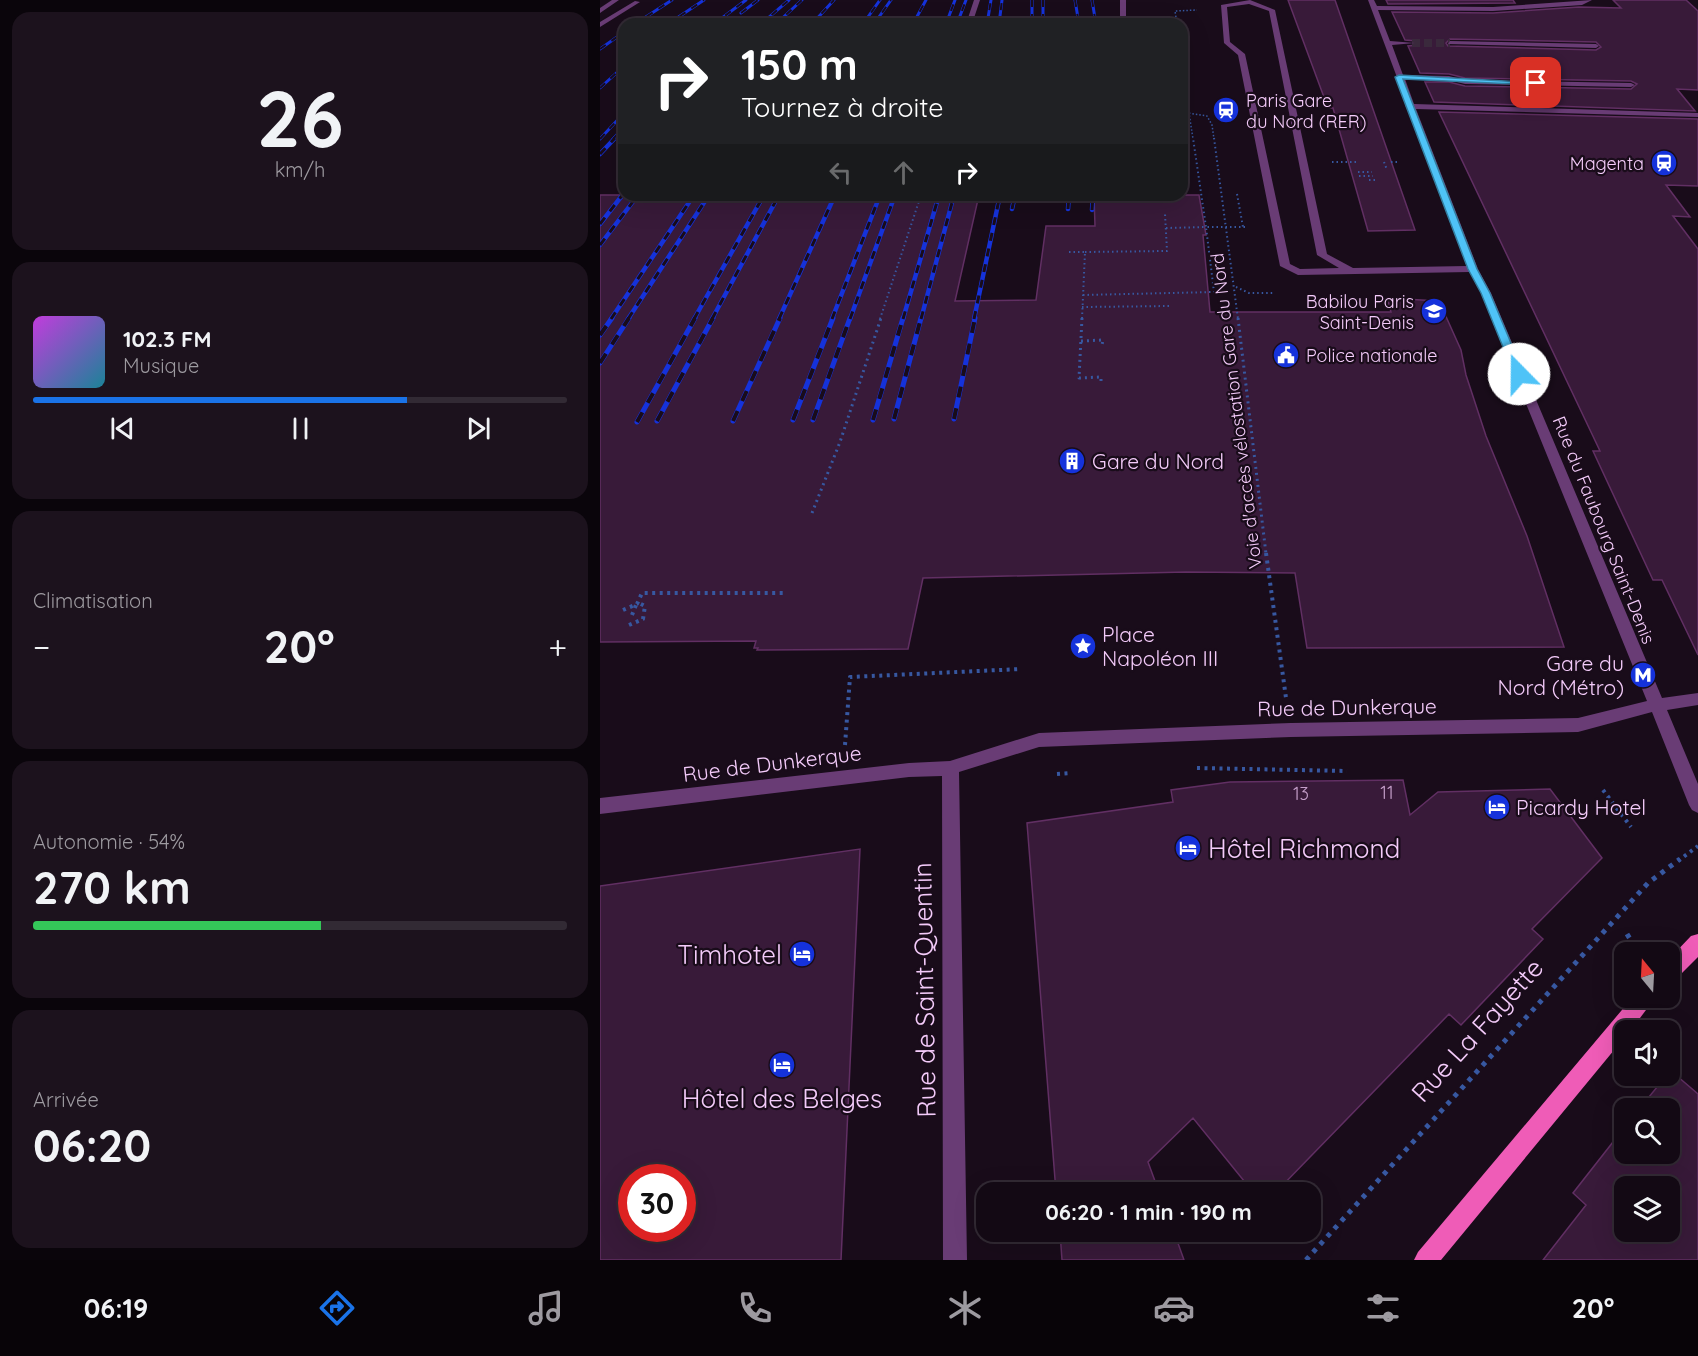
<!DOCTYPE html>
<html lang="fr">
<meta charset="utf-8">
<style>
body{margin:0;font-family:Quicksand,sans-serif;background:#1c121d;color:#f1f3f6;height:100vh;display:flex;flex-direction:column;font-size:22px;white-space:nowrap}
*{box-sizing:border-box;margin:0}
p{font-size:20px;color:#9d9aa0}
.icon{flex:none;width:33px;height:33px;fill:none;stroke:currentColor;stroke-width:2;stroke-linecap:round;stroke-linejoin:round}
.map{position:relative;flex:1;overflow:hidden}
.details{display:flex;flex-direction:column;gap:12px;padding:12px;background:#0a050b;width:600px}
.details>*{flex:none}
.guide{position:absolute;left:18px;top:18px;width:570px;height:183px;border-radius:18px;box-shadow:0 6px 24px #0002,0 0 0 2px #322a34;background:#202124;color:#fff;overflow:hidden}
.needle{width:39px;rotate:342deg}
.fabs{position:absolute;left:1014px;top:942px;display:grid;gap:12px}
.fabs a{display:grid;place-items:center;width:66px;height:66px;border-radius:12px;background:#130914;box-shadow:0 6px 24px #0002,0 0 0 2px #322a34;font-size:30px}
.speed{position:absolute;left:18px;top:1164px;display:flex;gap:12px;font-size:30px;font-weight:700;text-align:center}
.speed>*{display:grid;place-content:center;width:78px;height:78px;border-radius:50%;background:#130914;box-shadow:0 6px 24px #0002,0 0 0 2px #322a34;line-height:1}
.speed .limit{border:9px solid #d22;background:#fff;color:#111}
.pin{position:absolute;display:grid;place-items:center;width:51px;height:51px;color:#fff;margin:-26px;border-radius:12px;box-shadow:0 3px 9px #0006}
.me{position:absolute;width:66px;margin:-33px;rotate:338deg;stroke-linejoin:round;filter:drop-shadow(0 0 4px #0008)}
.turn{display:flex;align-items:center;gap:21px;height:126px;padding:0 24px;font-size:27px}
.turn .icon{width:78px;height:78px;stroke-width:2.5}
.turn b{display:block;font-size:42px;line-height:51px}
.lanes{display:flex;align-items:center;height:57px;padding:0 24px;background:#0003;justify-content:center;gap:30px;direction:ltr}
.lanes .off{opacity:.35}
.big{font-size:45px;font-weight:800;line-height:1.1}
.details .tile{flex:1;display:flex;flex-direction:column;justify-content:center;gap:9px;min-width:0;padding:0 21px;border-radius:18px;background:#1c121d}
.details .dial{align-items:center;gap:0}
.dial b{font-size:78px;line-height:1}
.song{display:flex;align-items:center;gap:18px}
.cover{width:72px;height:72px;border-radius:9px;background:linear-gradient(135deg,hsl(290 70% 55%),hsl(190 70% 35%))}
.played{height:6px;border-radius:3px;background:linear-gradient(90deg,#1a73e8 70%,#322a34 70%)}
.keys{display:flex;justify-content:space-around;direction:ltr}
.heat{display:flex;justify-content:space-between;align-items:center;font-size:33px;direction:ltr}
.charge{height:9px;border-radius:4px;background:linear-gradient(90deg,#34c759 54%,#322a34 0)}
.trip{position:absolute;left:376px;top:1182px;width:345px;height:60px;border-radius:18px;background:#130914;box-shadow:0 6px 24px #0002,0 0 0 2px #322a34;font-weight:800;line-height:60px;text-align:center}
.tabs{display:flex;height:96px;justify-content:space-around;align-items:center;background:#080408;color:#9d9aa0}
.tabs .icon{width:42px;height:42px}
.tabs .on{color:#1a73e8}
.tabs b{font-size:27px;color:#f1f3f6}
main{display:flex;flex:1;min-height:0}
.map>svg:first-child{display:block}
.building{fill:#381a39;stroke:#612f63;stroke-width:1.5;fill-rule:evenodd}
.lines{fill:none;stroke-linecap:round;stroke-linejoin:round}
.minor-tunnel{stroke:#3a293c;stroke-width:8;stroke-dasharray:8 4;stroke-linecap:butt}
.path-far4{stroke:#3758a1;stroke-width:1.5;stroke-dasharray:1.5 2;stroke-linecap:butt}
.path-far3{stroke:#3758a1;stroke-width:2;stroke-dasharray:1.5 3;stroke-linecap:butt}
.path-far2{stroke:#3758a1;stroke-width:3;stroke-dasharray:2 4;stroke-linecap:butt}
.path-far1{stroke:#3758a1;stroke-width:4;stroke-dasharray:3 4.5;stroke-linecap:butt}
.path{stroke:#3758a1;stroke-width:5;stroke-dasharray:4.5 6;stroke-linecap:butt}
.minor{fill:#693c75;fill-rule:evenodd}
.major{fill:#ef5cb7;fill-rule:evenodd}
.rail-far2-casing{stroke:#1532db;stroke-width:3}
.rail-far1-casing{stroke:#1532db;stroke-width:4.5}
.rail-casing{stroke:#1532db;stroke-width:5}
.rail-far2{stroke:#190c1a;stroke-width:2;stroke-dasharray:7;stroke-linecap:butt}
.rail-far1{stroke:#190c1a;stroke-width:3;stroke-dasharray:8;stroke-linecap:butt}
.rail{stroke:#190c1a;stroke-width:4;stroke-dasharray:11;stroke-linecap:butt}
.route{fill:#4fc3f7;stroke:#337fa1;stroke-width:1.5}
.labels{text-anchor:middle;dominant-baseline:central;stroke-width:4.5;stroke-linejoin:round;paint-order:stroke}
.far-poi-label{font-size:18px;fill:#f4cbfa;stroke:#190c1a;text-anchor:start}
.far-street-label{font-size:18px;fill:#f4cbfa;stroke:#190c1a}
.number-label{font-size:18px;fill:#c59fca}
.poi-label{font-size:21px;fill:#f4cbfa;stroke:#190c1a;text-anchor:start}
.street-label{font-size:21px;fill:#f4cbfa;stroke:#190c1a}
.near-poi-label{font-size:26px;fill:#f4cbfa;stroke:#190c1a;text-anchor:start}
.near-street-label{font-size:26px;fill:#f4cbfa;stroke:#190c1a}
</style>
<main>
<section class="details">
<div class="tile dial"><b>26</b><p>km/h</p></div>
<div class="tile">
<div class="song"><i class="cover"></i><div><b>102.3 FM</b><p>Musique</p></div></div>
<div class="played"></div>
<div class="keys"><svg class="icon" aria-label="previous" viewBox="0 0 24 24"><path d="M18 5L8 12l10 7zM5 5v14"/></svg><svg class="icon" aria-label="pause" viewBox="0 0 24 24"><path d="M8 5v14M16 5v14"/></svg><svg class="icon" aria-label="next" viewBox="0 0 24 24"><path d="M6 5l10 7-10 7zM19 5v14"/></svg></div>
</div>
<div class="tile"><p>Climatisation</p>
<div class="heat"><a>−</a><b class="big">20°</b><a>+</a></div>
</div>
<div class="tile"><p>Autonomie · 54%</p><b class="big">270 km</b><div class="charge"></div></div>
<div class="tile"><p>Arrivée</p><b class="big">06:20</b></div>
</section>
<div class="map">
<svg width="1098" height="1260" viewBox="0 0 1098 1260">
<rect width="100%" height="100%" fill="#190c1a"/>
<!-- building -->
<path class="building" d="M688,0H735L815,230L768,231L733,108H728Z
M786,0H913L915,3L788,4Z
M1013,0H1086L1098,11V90L1077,89L1095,111L834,102L825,82H849L865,86L1031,89L1037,84L1031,81L865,78L849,74L820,73L808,46L817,45V41L805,40L792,12L893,13L979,7L1021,8ZM850,39L996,42L1001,47L996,50L848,46L846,43Z
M839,112L1098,119V186L1066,185L1090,217L1073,216L1098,249V655L1062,580H1053L993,451H1000Z
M0,195H379L355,301L436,300L446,226H495L494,195H599L606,235H603L610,312H791L787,298L839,301L861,350L866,375L886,436L927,536L964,647L707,648L695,573L586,572L323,578L308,649L157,650L158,648H154L156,641L0,642Z
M803,780L810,815L838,792L950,789L1002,858L932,929L943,939L861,1025L849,1014L676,1192H653L593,1118L548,1162L559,1192H456L427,823L573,802L571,790L630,782Z
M260,849L241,1260H0V886ZM32,1178H82V1228H32Z
M1070,1070L1098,1094V1260H943L986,1205L973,1193L1024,1128V1154H1070V1108H1040L1066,1076H1070ZM1024,1186H1070V1232H1024Z
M460,1232H574L584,1260H462Z"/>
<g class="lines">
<!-- minor-tunnel -->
<path class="minor-tunnel" d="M812,43H850"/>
<!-- path-far4 -->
<path class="path-far4" d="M577,24L575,11L597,10
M582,67L593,139
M582,112L607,116L612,125L614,139"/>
<!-- path-far3 -->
<path class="path-far3" d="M614,138L638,319
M732,162H756
M784,162L787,170
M791,162H797
M758,172H772
M759,176H773
M769,180H775
M637,194L643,227
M566,228L606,227L593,138
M469,252H485L482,319
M485,252L567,251L565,214
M616,258L617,263
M636,287L649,293H675
M483,295L614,292L606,227H647
M482,307L571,306
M280,319L321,195"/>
<!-- path-far2 -->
<path class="path-far2" d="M482,318L479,378L501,377V383
M638,318L666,554
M481,341L503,340L502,345
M212,513L240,442L281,318"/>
<!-- path-far1 -->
<path class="path-far1" d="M666,553L686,698
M23,610L37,604L42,593H185
M32,615L36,605
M29,625L43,619L45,606L37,602
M245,745L250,677L421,669
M597,768L747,771
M457,774L471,773
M1003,790L1031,827
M1078,861L1098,846"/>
<!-- path -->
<path class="path" d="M1027,934L1038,952
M706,1260L1048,883L1080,859"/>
<!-- minor -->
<path class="minor" d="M12,0H19L0,13V8Z
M374,0H380L372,24H366Z
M520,0H526V24H520Z
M650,0L675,10L727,254L753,268L867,266L808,108L805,106L807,104L768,0H774L777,6L893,7L992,0L982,5L893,11L778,10L790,41L815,43L792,45L803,75L849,76L865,80L1031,83L1035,85L1031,87L865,84L849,80L805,79L814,104L1098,113V117L816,109L878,269L891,293L1062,698L1098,693V705L1067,710L1098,784V813L1092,810L1089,805L1052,712L978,732L691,737L439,747L359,772L367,1260H343L342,776L309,777L0,814V798L309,763L350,761L439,733L691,723L978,718L1047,701L881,293L870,272L698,275L680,266L638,55L624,43L621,5ZM649,4L669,11L717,255L739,268L700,269L690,264L645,54L630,42L627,7Z
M35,1L40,2L0,27V22Z
M850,41L996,44L999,46L996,48L848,44Z"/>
<!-- major -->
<path class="major" d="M1098,934V957L1077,978L1070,981V958L1091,936Z
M1032,998H1055L1031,1030H1024V1038L841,1260H814L818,1252Z"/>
<defs>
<path id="rail-far2" d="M432,0V24
M443,0V24
M475,0L479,24
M492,0L496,24
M141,13L158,0
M35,24L72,0
M68,24L104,0
M114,24L146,0
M161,24L189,0
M176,24L202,0
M212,24L234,0
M263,24L280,0
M274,24L291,0
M313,24L326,0
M346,24L355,0
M357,24L366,0
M387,24L391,0
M399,24L402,0
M0,49L24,32
M0,88L24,66
M0,139L24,113
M13,139L24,127"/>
<path id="rail-far1" d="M0,154L15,138
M412,209L415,195
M468,209L469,195
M492,210L493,195
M0,224L24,193
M0,245L38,195
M11,319L94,195
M28,319L109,195
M94,319L164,195
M112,319L179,195
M179,319L235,195
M232,319L280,195
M250,319L295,195
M303,319L339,195
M321,319L354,195
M374,319L400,195"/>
<path id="rail" d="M0,335L12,318
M0,363L29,318
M294,419L321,318
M354,419L375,318
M193,420L233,318
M213,420L250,318
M273,420L303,318
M57,421L113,318
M133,421L180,318
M37,422L95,318"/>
</defs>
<!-- rail-far2 casing -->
<use href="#rail-far2" class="rail-far2-casing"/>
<!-- rail-far1 casing -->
<use href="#rail-far1" class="rail-far1-casing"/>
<!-- rail casing -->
<use href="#rail" class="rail-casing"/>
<!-- rail-far2 -->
<use href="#rail-far2" class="rail-far2"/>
<!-- rail-far1 -->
<use href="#rail-far1" class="rail-far1"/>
<!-- rail -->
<use href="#rail" class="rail"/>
</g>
<!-- route -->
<path class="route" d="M799,75L940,83L936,85L803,79L877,269L890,293L924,374L923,377L914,374L881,293L868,269L795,77Z"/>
<!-- icons -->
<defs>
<symbol id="station-disc" viewBox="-11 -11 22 22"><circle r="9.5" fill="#1532db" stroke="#190c1a"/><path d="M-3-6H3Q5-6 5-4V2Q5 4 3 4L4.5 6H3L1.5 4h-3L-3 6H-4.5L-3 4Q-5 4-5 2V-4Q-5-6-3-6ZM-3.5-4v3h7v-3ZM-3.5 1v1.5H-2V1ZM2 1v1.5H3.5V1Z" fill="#fff"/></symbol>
<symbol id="school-disc" viewBox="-11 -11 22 22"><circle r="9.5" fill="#1532db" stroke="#190c1a"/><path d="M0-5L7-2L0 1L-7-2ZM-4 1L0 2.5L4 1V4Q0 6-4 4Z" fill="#fff"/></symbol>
<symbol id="civic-disc" viewBox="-11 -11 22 22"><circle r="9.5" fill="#1532db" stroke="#190c1a"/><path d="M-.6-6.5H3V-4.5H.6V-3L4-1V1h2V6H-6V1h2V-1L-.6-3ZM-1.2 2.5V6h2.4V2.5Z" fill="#fff"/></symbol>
<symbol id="building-disc" viewBox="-11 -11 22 22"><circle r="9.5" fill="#1532db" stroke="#190c1a"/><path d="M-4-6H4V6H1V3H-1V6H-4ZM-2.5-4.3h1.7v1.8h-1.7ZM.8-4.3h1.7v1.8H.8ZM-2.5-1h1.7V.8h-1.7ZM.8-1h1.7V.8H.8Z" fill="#fff"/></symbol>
<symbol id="sight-disc" viewBox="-11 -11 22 22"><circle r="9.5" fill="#1532db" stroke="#190c1a"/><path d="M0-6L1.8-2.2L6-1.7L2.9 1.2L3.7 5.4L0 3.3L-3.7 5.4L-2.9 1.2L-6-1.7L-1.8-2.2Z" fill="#fff"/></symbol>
<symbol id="metro-disc" viewBox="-11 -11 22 22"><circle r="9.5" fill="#1532db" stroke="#190c1a"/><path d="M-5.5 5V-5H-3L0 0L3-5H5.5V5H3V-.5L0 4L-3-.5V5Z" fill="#fff"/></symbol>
<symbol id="hotel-disc" viewBox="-11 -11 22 22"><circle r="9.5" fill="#1532db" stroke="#190c1a"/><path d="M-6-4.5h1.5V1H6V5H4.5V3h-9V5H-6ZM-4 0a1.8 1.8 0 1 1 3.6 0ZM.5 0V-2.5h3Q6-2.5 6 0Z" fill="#fff"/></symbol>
</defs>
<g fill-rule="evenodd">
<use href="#station-disc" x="611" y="95" width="30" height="30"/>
<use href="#station-disc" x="1049" y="148" width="30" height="30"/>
<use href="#school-disc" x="819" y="296" width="30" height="30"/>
<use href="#civic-disc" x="671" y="340" width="30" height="30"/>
<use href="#building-disc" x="457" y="446" width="30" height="30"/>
<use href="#sight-disc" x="468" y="631" width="30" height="30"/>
<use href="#metro-disc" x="1028" y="660" width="30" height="30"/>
<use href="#hotel-disc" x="882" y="792" width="30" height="30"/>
<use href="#hotel-disc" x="573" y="833" width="30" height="30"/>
<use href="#hotel-disc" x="187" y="939" width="30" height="30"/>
<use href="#hotel-disc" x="167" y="1050" width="30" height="30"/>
</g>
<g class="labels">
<!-- far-poi labels -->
<g class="far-poi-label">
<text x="646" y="100">Paris Gare<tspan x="646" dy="21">du Nord (RER)</tspan></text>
<text x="1044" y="163" text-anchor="end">Magenta</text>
<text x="814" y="301" text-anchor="end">Babilou Paris<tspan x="814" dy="21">Saint-Denis</tspan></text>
<text x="706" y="355">Police nationale</text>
</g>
<!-- far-street labels -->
<g class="far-street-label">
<text transform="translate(636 411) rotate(-97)">Voie d'accès vélostation Gare du Nord</text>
<text transform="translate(1004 530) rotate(68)">Rue du Faubourg Saint-Denis</text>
</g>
<!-- number labels -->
<g class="number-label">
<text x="787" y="792">11</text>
<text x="701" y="793">13</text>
</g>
<!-- poi labels -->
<g class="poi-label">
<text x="492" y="461">Gare du Nord</text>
<text x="502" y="634">Place<tspan x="502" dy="24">Napoléon III</tspan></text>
<text x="1024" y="663" text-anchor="end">Gare du<tspan x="1024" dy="24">Nord (Métro)</tspan></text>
<text x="916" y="807">Picardy Hotel</text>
</g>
<!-- street labels -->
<g class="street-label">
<text transform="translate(747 707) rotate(-1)">Rue de Dunkerque</text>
<text transform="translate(172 763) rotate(-7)">Rue de Dunkerque</text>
</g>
<!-- near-poi labels -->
<g class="near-poi-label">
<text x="608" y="848">Hôtel Richmond</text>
<text x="182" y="954" text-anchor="end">Timhotel</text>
<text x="182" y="1098" text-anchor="middle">Hôtel des Belges</text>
</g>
<!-- near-street labels -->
<g class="near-street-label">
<text transform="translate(324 990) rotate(-91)">Rue de Saint-Quentin</text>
<text transform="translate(877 1030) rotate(-48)">Rue La Fayette</text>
</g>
</g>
</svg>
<div class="fabs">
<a><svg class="needle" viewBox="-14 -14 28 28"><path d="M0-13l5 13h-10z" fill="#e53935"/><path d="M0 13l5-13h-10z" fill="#9d9aa0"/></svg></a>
<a><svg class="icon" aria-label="sound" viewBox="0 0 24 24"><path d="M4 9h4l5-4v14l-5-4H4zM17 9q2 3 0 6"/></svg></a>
<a><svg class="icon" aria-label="search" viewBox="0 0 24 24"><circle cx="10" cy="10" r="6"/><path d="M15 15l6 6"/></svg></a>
<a><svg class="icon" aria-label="layers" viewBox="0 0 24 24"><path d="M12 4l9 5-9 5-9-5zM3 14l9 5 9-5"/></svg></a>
</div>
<div class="speed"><div class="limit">30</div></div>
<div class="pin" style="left:936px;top:83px;background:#d93025"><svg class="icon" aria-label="arrive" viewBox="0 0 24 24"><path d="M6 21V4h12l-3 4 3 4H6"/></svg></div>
<svg class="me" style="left:919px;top:374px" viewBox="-20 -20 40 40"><circle r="19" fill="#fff"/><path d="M0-13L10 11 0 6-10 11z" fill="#4fc3f7"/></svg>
<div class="trip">06:20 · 1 min · 190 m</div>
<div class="guide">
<div class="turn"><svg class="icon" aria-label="right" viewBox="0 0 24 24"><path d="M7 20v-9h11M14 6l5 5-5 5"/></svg><div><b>150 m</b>Tournez à droite</div></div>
<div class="lanes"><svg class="icon off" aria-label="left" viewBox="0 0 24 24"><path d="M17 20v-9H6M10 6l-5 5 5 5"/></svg><svg class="icon off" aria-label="ahead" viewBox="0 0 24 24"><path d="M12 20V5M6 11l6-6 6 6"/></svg><svg class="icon" aria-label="right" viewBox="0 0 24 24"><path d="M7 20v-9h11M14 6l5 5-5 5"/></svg></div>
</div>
</div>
</main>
<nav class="tabs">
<b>06:19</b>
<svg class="icon on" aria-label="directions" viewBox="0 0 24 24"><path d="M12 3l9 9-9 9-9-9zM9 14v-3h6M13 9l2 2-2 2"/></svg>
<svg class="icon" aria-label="music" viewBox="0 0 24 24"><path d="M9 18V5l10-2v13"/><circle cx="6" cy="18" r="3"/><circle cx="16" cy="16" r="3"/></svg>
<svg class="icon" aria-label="phone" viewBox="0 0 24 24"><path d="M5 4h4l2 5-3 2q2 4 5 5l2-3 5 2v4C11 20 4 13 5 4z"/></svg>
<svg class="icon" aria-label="climate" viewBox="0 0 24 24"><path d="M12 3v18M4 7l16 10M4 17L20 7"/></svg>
<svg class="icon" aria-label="car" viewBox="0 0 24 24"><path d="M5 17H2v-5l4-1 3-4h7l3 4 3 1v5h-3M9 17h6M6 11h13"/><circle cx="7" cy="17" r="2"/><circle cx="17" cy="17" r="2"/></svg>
<svg class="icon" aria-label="filters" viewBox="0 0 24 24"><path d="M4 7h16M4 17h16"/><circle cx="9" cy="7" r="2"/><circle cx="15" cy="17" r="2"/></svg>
<b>20°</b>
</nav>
